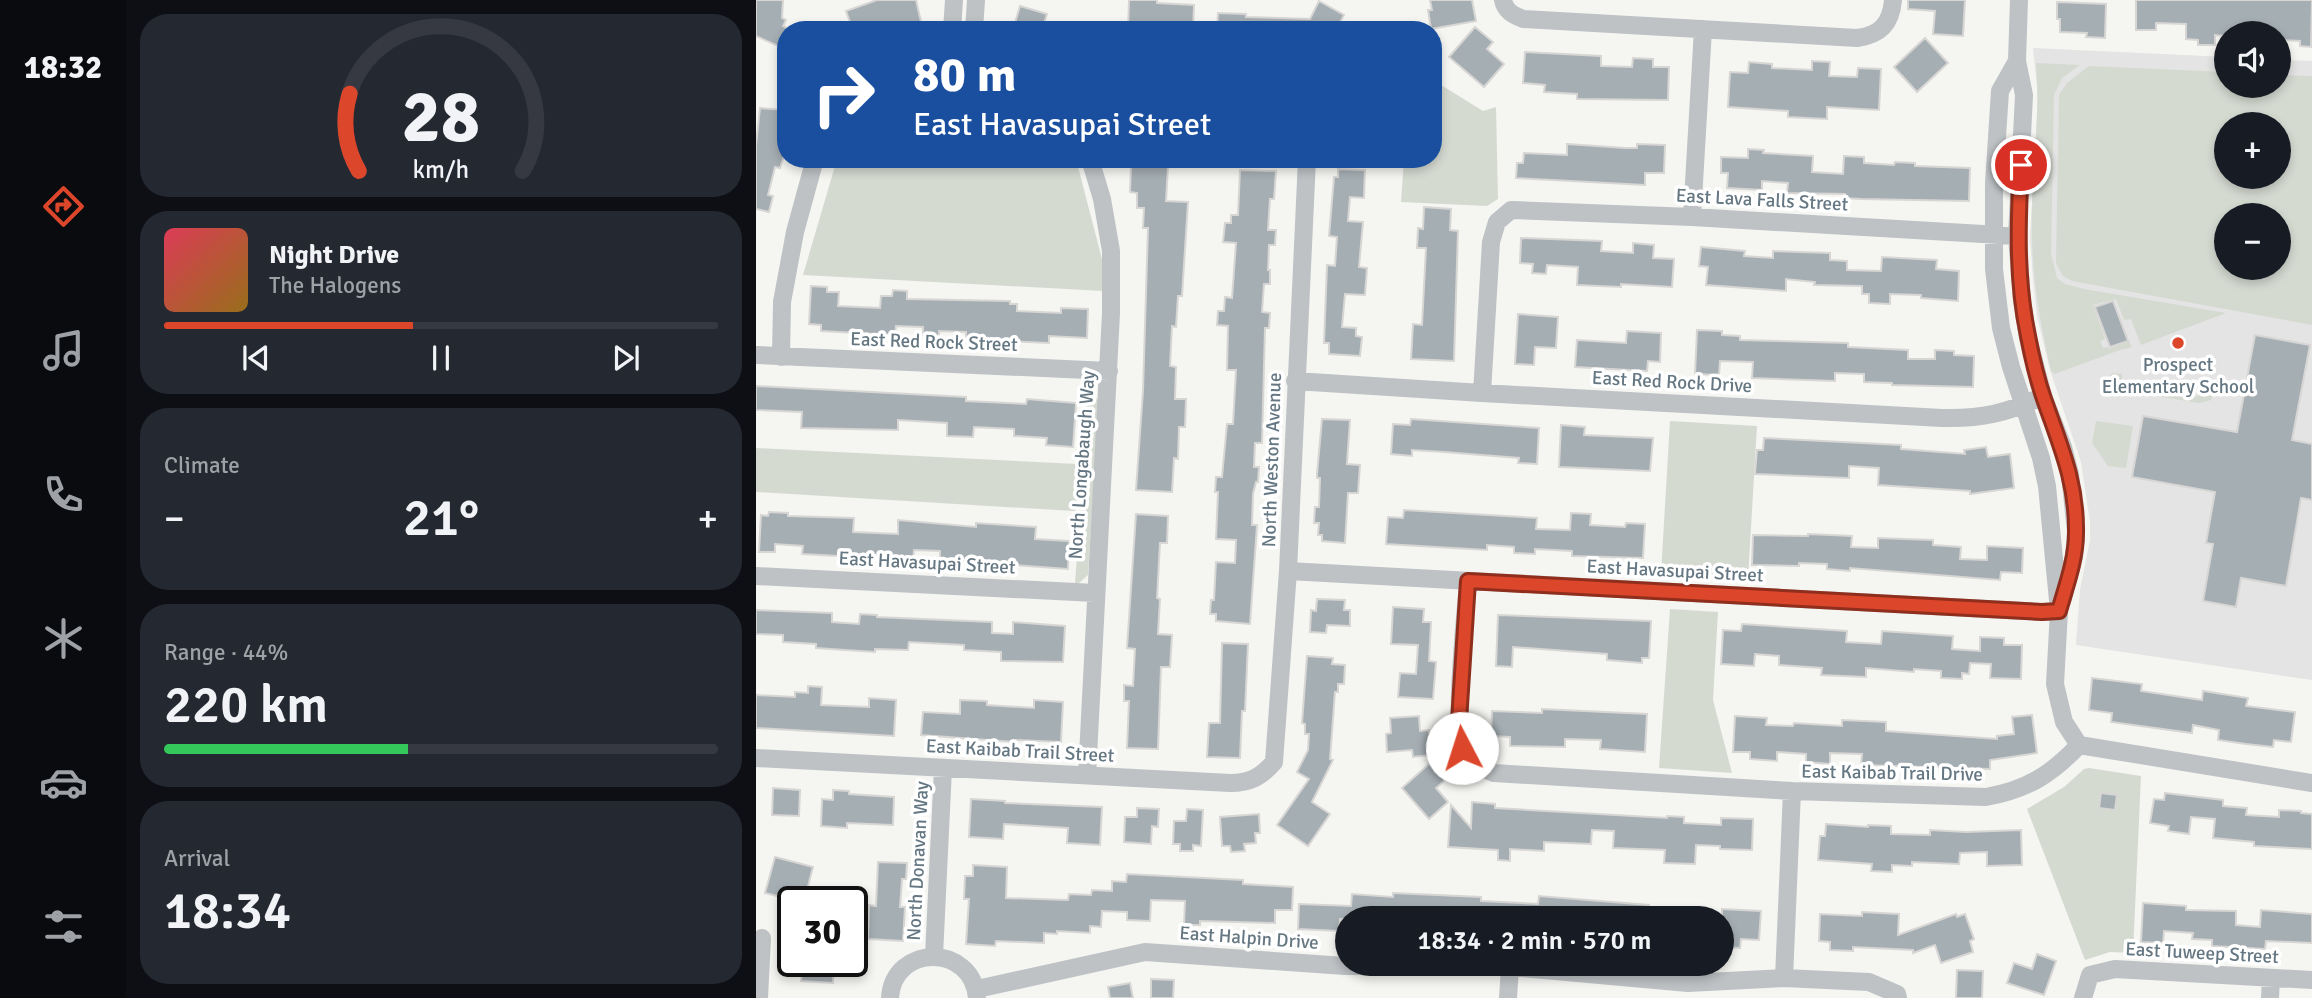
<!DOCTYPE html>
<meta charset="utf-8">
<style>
body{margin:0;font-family:Signika,sans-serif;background:#242831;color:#f1f3f6;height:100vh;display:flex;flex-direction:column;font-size:26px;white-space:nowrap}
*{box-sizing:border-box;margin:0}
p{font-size:23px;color:#9ea1a6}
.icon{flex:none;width:38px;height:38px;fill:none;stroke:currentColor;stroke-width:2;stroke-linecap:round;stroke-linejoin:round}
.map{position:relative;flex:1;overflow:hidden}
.side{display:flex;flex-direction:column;gap:14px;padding:14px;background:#0d0f14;width:630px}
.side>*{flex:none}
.guide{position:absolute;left:21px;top:21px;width:665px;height:147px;border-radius:28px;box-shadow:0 4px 10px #0003;background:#1a4fa0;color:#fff;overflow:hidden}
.controls{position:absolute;left:1458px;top:21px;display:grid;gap:14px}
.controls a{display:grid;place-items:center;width:77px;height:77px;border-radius:50%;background:#171b24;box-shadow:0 4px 10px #0003;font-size:35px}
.speed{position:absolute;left:21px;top:886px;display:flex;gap:14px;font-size:35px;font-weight:700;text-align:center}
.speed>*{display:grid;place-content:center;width:91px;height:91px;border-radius:50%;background:#171b24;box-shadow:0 4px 10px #0003;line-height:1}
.speed .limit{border:4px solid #111;border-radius:10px;background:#fff;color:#111}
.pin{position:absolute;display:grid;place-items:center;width:60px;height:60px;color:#fff;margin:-30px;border:4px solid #fff;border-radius:50%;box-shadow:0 2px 7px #0007}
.me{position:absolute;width:77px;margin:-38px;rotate:355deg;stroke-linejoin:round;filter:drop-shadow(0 0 5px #0008)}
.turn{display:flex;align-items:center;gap:24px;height:147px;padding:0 21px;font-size:32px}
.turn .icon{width:91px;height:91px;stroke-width:2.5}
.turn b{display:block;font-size:49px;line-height:60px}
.big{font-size:52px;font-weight:600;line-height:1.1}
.side .card{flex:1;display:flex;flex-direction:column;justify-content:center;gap:10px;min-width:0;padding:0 24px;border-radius:28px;background:#242831}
.side .dial{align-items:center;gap:0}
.dial svg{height:182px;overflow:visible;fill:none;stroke:#363941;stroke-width:7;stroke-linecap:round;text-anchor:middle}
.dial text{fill:#f1f3f6;stroke:none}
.song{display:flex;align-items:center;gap:21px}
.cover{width:84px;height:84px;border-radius:10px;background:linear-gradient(135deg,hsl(350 70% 55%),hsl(40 70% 35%))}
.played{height:7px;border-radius:4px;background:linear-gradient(90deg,#dc462b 45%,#363941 45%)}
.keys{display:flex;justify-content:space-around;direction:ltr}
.heat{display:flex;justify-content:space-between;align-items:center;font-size:38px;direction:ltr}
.charge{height:10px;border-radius:5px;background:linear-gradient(90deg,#34c759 44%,#363941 0)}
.trip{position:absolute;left:579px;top:906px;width:399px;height:70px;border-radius:35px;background:#171b24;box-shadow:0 4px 10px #0003;font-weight:600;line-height:70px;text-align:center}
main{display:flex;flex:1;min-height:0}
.tabs{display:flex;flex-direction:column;width:126px;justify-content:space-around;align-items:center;background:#090b0e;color:#9ea1a6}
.tabs .icon{width:49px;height:49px}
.tabs .on{color:#dc462b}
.tabs b{font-size:32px;color:#f1f3f6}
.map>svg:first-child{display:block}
.built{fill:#e3e4e3;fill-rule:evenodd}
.green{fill:#d5dad1;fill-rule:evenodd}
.building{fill:#a5aeb3;stroke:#d7d6d4;stroke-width:2}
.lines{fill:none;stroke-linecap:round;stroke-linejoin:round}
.minor{stroke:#bec2c5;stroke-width:18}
.route-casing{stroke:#8f2e1c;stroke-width:18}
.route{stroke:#dc462b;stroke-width:12}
.poi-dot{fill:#dc462b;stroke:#fff;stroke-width:2.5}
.labels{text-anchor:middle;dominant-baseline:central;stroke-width:7;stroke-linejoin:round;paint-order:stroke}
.street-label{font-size:19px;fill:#657782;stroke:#fff}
.poi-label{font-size:19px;fill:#657782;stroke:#fff}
</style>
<main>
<nav class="tabs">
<b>18:32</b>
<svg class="icon on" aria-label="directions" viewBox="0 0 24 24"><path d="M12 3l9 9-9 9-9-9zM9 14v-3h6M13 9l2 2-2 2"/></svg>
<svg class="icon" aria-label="music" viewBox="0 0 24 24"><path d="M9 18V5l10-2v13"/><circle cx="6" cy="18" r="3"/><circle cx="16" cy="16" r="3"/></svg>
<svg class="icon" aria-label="phone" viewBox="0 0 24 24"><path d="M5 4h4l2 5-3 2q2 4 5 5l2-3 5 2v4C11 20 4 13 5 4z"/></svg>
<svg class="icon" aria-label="climate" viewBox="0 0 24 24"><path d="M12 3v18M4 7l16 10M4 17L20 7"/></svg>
<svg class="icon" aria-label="car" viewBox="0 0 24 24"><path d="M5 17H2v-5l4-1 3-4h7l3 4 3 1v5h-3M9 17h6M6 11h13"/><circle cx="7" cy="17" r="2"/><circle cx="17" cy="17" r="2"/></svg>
<svg class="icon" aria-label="filters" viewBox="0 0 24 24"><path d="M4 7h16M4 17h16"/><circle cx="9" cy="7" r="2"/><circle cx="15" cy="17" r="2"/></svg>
</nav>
<section class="side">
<div class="card dial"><svg viewBox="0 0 100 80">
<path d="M14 69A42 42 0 1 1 86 69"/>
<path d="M14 69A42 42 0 0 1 10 35" stroke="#dc462b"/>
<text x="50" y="56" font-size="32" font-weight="700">28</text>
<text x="50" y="72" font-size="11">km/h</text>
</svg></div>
<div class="card">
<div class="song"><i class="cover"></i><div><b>Night Drive</b><p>The Halogens</p></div></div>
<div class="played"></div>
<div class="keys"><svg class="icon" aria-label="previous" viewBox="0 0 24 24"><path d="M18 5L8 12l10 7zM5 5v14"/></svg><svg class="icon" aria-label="pause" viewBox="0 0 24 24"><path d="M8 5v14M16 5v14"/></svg><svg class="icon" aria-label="next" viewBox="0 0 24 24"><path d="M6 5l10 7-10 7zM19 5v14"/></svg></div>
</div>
<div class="card"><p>Climate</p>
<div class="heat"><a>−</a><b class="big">21°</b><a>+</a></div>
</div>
<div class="card"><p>Range · 44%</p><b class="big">220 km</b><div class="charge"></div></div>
<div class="card"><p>Arrival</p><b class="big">18:34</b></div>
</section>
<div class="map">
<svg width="1556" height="998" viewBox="0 0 1556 998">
<rect width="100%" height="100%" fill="#f5f5f2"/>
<!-- built -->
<path class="built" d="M1277,48L1470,57V86H1522L1523,60L1556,61V680L1320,645L1324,590L1334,540V522L1325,462L1294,370L1281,316L1277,280L1274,237L1282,97ZM1470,124H1522V177H1470ZM1470,215H1522V268H1470Z"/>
<!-- green -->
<path class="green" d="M1280,63L1324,65L1306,78L1298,95L1295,254L1301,278L1309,284L1328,289L1470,313L1385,345L1375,319L1368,320L1360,299L1337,305L1349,339L1344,341L1347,348L1352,347L1353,349L1373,341L1376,347L1364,350L1299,374L1295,371C1285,327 1277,284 1276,239C1274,180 1285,123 1280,63Z
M1333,66L1470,72V86H1522L1523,75L1556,76V325L1316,281L1307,276L1300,263L1303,95L1311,83ZM1470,124H1522V177H1470ZM1470,215H1522V268H1470Z
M677,80L727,111L740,107L742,199L731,206L645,202L648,159H677Z
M81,159H320L347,263V291L47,275Z
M1356,373L1366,374V386L1441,397L1445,380L1447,379L1455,385L1458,389L1455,400L1443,403L1350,388L1349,381Z
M331,392L334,393L343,401L332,575L323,583H319L324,517L318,511L0,492V448L321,464L325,459Z
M914,421L1001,426L992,579L905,574Z
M1340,421L1377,426L1370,468L1352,466L1336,443Z
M914,609L962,612L957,700L976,773L903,768Z
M1333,768L1385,776L1377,953L1354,952L1329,960L1271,809L1308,787L1328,769Z"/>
<!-- building -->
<path class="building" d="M0,0H27L26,18L30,20L27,26L31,28L22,46L0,36Z
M121,0H160L166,26L150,30H97L90,11Z
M373,0H401V3L438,5L437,30H372Z
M674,0H716L720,21L675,29L672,10H676Z
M1152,0H1209L1207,36L1177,34L1179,11L1152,9Z
M1380,0H1556L1555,47L1544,46V41L1523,40V33H1470V36L1459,35V45H1442V40L1430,39V24L1400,23V30H1380Z
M563,1L588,15L580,30H461L462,13L490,14V17L554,19Z
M1301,2L1350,4L1349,38L1330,37L1331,33L1304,32V19H1301Z
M264,6L291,14L286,30H257Z
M719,27L737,42L731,49L748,64L728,87L693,57Z
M1169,38L1192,63L1161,92L1138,67Z
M769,52L845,56V66L876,67L877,58L897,59V67H913L912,100L821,99V94L788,92L789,85L767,83Z
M1056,61L1074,62L1073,76L1101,77L1102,68L1125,69L1123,110L1071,107V119L1032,117V111L972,107L974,72L992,73L993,62L1016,64V68L1056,70Z
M4,108L30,110L28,156L24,168L19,167L12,195L17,196L13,212L0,209V145Z
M811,144L869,148H881V144L909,145L908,173H889V185L760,178L761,163H767L768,153L811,155Z
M992,149L1008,150L1007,153L1057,156L1056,172L1087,174L1088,156L1108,157V163L1138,165L1139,162L1159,163V166L1214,168L1213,201L1105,199L1089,198V194L1031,193L1032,183L1006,181V190L971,188L972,173H965V157L992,158Z
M375,165L412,167L410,201L432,202L426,296H422L420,327L416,326L414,366L420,367L419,399H430L429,427H423L422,459L418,458L416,492L380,490L387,391L392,228H387L388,208H381V193L374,192Z
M582,169L609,170L608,198L594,197L592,221L607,222L603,267L611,268L609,295L589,294L586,327L600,328V336L606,337L604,356L573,354V343H568L571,265L579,266L581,237L573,236L578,177H582Z
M484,170L520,171L518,199H514L512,230H520L519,245H513L512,270H514V284H508L506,312L514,313L513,328H509L506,443H499L498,467H503L502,482H500L497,494L496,525H501L494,624L460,621V614H454L455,600H458L460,562L479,563L480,540L460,539L462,492H459L460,477H466L471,424H477L480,370H471L472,326L461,325L462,311H468L469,297L476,298L480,243L467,242L469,223H475V215H482Z
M668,207L695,209L694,230L702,231L698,361L655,359L657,324L666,325L670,248H661L662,228L667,229Z
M765,238L846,241L845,251L877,253V243L898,245L897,258L918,259L916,287L865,284V287L821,285L822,267L791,265L790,274L776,273L777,264L764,263Z
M945,247L989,251L988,256L1017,258V251L1074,253V260L1091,261V270L1125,271L1126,257L1181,260L1180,269L1203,271L1202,301L1165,298V295L1134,294V304L1113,303V294H1106V286L1058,285L1059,282L1030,279V291L950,285L952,267L943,266Z
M55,286L71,287V292H83L82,306L124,308L125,296H136L137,290L151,291V299L254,301V304H261V311L305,313V308L332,309L331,338L293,336V343L210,339V332L183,331V337L167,336V327L140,326L139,335L65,331V325L53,324Z
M1357,301L1372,341L1354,347L1339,307Z
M762,314L802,317L800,348L779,347L778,365L759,364Z
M941,330L966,331V335L984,336V340L1092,343V347L1152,350V359H1179V350L1198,351V355L1218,356L1217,387L1136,385V383L1108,382V374L1079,373V381L996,378L997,362L964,361L963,375L939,374Z
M871,331L905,333L904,362L892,361L891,371L819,367L821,340L870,343Z
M1499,335L1554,345L1536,440L1556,444V500L1545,498L1530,586L1485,578L1480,607L1447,601L1457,544L1450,543L1459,492L1376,477L1387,416L1481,432Z
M0,386L210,397V401L270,404L271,399L320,403L317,447L290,445L291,438L258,436V429L218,427L217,437L191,436V423L142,420V430L45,428L46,412L0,410Z
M566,419L594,420L591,464L604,465L602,493H592L589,543L566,541V535H562L563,523H558L559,507H563L564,478H561V474Z
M655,419L783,428L781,464L762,463L763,458L688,452L656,450V456L635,454L637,424L654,425Z
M805,425L829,427L828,435L897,438L894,471L803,467Z
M1008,438L1145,445V449L1209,454L1208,450L1230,447L1232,457L1254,454L1258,488L1214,494V491L1122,485L1123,468L1093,466V478L999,474L1001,450H1007Z
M648,510L781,518L780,529L814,530L815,513L835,514L834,525L869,527L870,523L889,524L887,558L816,556V551L779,549V554L758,553V547L731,545V550L630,544L632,517L647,518Z
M13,512L32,513V516L98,518L97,532L142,534V520L220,527V523L280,527L279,539L313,541L312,569L200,561V563L184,562V551L158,550L157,560L46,554L47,546L19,544V552H3L5,515L12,516Z
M380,514L412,516L411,543H404L401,598L404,599L402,634L416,635L414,667H405L402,749L371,748L373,701H368V685L377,686L379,649L371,648Z
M1052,534L1096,536L1095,547L1122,548V538L1177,540V545L1205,547L1204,559L1231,560V546L1267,548L1266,573L1245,572L1244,580L1094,568V571L1071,569V564L1043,563V566L996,565L997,535L1052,536Z
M561,599L589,600L588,610H594V626L571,625L570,633L554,632L555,610L560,611Z
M637,607L668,609L667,622H675L673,661L680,662L677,699L642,697L644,673L660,674L662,645L635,644Z
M0,610L76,613V622L103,624L104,614L121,615V617L236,622V633L257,634V622L309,626L307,662L245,661V652L208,650V645L153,642L152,650L119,649V652L60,648V644L27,642V635L0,634Z
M742,615L895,621L893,658H886V663L851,660V654L757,647L756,667L740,666Z
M986,624L1091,631L1090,642L1125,644L1126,631L1197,636L1196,649L1224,651V637L1248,638V645H1266L1265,679L1234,678L1235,664L1214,663L1213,674L1206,673V679L1185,678V671L1158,669V672L1110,668V677L1065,675L1066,668L1023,665V656L999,654L998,666L965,664L967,630L985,631Z
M466,643L492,644L489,711H486L484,758L451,757L453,723H464Z
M551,656L577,658L576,664L589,665L588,684H582V692H579L574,759L577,760L556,802L574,814L552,846L521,825L553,779L541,772L552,750L553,734H549V724L546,723Z
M1336,678L1386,684L1385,691L1446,700L1447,691L1492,698L1490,706L1539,712L1535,742L1518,740L1517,747L1490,744L1462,740L1463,730L1437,725L1436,733L1355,722L1356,713L1333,710Z
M52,686L66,687L65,705L113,707V698L140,700L138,736L0,728V695L39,697V692L52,693Z
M204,700L231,701V705L278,708V700L307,702L305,742L258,740V742L165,735L167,712L204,714Z
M786,709L891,714L889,752L844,749L845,740L809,739V747L754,746V737L735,736L736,711L786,713Z
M1276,715L1281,753L1234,760V769L1105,765L1106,754L1074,753V764L1050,762V754L1021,752V761L994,759V752H977L979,716L1011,718L1010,725L1037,726L1038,723L1086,726V720L1130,722V731L1241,739V736L1258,734L1256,717Z
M663,716L664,731L673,730L675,755L657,757L656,750L631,752L630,734L635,733L634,718Z
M674,763L689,780L680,788L692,802L673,819L646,788Z
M17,788L44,790L43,816L16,815Z
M77,790L93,791V794L138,797L137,825L91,823V828L65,826L66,799L77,800Z
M1345,793L1361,795L1359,810L1343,808Z
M1409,793L1467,800V806L1491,808L1490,815L1523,817V810L1545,811V813L1556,814V849L1498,846V842L1457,838L1459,819L1435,817L1433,834L1412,831L1413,826L1394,823L1398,799L1408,800Z
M215,799L249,801V803L346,807L344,845L311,843L312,828L248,824L247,839L213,837Z
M716,802L739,804V808L911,818V816L928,817V823L965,825V818L997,819L996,850L964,849V846L940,845L939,864L908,863L909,850L857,848L858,831L836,830L835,844L788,842V851L754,849V861L742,860V850L692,847L695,805L715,828Z
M381,808L403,809L402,827L396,826L395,844L368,842L369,817H381Z
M431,809L447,810L445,846L437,845V851H424V844H417L418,821H430Z
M503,814L504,833H499L500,843L488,844L489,851L475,852L474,846H466L464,817Z
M1070,824L1112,827V825L1135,826V834L1174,835V830L1210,832L1265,830L1266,865L1231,866V852L1204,853L1203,864L1156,862V866L1136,865V872L1115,871L1116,864L1062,860L1064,836H1069Z
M19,857L57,867L50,894L32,889L29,898L9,893Z
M122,862L151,863L150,879H146L144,907H149L147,941L112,939L113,905L120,906Z
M217,865L251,867L250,898L312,900L313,894L335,895L336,890L356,891V881L370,882L371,874L487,880V884L537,887L536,910H519V923L444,921V925H428L429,901L395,900L394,921L371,920V912L346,911L345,927L334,926V933L301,931V934L288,933V943L240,941L239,946L210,944L213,899H208L209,876H217Z
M80,889L82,901H46V896Z
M637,893L725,897V901L782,904L783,896L893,905L892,919H584L583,931L542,929L543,904L595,906L596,894L637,897Z
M1387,903L1430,906V910L1480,911V925L1504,927L1505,910L1556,914V943L1510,941L1509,949L1456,946V940L1436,939L1437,933L1408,931L1407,943L1385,942Z
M966,909L1005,911L1003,940L985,939L984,948L966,947Z
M1106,912L1143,914L1142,935L1200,914L1201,917L1209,914L1218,939L1214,941L1217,952L1185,963L1179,945L1157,953V950L1097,947V951L1074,950V942L1063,941L1064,914L1106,916Z
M1281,954L1300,961L1288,995L1251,983L1258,963L1276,969Z
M47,961H78L77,983L45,981Z
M1201,970L1227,971L1226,998H1200Z
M395,979L418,980L417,998H395Z
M374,983L377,998H354L352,987Z"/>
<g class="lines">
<!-- minor -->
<path class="minor" d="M747,0C749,11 757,15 767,19L1101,38C1124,35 1135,24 1137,0
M1263,0L1261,61L1268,95L1261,236L1266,301L1272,338L1287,396L1307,447L1314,474L1320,532L1318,557L1306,601
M196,30L198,0
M218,30L220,0
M1261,61L1244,91L1238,184V269L1245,328L1255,367L1285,458L1291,486L1303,611L1299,684L1308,722L1323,745
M936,217L947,29
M0,355L353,371
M25,357L26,302L39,232L59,159
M539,381L726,393L1186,418C1226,419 1251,413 1287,396
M726,393L735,242L741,222L755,210L936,217L1261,236
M532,571L1286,612L1303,611
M0,576L339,593
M712,581C710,610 697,732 708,751C716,763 725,768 738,773L1036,791L1230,797C1270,790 1295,775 1323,745
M1323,745L1556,783
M0,758L474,783C494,783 505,777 518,762L532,571L551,159
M331,775L355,313V251L346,199L334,159
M178,956L187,768
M1028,978L1036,791
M221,989L389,952L589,966L754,967L932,983L1028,978L1113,982L1141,994L1142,998
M3,998L6,938
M134,998C137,944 216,943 221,998
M752,998L754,967
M1327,998L1334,975L1359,969L1556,980
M1514,998L1515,978"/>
</g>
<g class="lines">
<defs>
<path id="route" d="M706,748L703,721L712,581L1286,612L1303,611C1310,586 1320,560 1320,533C1321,482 1304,445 1288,399C1281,379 1276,357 1272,336C1260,279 1262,223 1265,165"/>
</defs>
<!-- route casing -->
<use href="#route" class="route-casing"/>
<!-- route -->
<use href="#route" class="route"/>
</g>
<!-- markers -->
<circle class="poi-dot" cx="1422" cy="343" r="7"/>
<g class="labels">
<!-- street labels -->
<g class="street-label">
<text transform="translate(1006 200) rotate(3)">East Lava Falls Street</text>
<text transform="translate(178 342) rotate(2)">East Red Rock Street</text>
<text transform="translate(916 382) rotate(3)">East Red Rock Drive</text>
<text transform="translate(516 460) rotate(-88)">North Weston Avenue</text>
<text transform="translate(326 465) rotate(-86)">North Longabaugh Way</text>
<text transform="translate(171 563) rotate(3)">East Havasupai Street</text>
<text transform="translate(919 571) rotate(3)">East Havasupai Street</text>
<text transform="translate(264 751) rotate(3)">East Kaibab Trail Street</text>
<text transform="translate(1136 773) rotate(1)">East Kaibab Trail Drive</text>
<text transform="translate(162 861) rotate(-87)">North Donavan Way</text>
<text transform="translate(493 938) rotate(4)">East Halpin Drive</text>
<text transform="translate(1446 953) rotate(3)">East Tuweep Street</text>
</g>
<!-- poi labels -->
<g class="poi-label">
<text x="1422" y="365">Prospect<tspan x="1422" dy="22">Elementary School</tspan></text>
</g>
</g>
</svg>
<div class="controls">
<a><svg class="icon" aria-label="sound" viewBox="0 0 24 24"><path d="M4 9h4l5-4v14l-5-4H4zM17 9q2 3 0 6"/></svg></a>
<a>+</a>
<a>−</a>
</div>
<div class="speed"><div class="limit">30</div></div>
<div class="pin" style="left:1265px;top:165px;background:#d93025"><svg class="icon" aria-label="arrive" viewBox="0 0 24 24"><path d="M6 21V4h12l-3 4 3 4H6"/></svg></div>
<svg class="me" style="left:706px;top:748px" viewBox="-20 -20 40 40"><circle r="19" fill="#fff"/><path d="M0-13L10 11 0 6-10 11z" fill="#dc462b"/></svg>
<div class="trip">18:34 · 2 min · 570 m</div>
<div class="guide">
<div class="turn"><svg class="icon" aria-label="right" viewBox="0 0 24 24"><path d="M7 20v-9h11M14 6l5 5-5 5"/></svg><div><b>80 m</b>East Havasupai Street</div></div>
</div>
</div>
</main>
